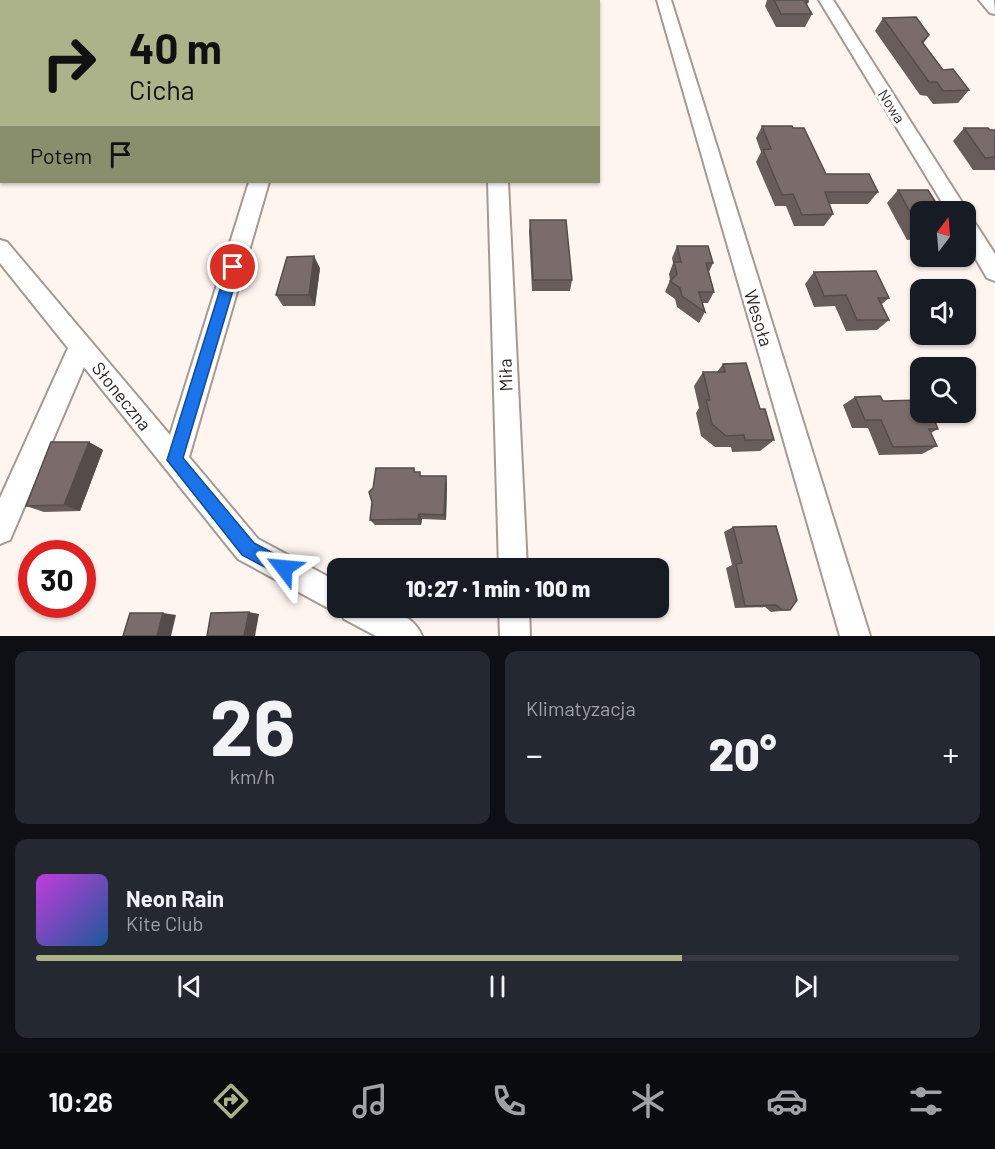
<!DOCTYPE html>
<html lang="pl">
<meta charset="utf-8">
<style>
:root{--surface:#171b24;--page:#242831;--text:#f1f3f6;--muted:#9ea1a6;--line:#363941;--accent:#acb289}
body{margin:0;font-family:Barlow,sans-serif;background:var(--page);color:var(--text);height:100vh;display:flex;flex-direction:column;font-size:22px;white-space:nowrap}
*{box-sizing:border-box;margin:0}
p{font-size:20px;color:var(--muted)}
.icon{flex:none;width:33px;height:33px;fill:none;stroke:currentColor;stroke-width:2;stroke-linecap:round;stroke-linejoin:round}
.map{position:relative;height:636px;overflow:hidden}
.side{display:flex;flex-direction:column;gap:15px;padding:15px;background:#0d0f14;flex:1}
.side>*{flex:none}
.hud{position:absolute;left:0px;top:0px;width:600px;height:183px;box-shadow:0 2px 4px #0004;background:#acb289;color:#111;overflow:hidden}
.needle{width:39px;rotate:16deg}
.controls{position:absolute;left:910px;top:201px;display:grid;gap:12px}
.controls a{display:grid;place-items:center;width:66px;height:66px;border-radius:12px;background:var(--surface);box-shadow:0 2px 4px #0004;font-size:30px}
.speed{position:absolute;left:18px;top:540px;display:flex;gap:12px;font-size:30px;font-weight:700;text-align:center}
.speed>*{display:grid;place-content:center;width:78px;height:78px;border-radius:50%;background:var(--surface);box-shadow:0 2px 4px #0004;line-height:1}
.speed .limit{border:9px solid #d22;background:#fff;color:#111}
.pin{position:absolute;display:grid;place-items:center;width:51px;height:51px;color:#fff;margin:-26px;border:3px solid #fff;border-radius:50%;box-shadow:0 2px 6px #0007}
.me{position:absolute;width:66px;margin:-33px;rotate:299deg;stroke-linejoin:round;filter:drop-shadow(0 0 4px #0008)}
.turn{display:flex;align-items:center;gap:21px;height:126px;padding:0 30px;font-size:27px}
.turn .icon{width:78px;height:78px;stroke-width:2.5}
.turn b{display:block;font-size:42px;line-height:51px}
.then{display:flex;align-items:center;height:57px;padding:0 30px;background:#0003;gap:12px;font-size:22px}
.big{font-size:45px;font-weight:800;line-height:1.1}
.side .widget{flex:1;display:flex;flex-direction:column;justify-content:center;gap:9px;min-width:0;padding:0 21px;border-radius:12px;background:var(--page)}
.side .dial{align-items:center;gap:0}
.dial b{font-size:78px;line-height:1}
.song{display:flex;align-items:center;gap:18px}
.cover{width:72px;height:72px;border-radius:9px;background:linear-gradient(135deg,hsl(290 70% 55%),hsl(210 70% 35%))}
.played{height:6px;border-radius:3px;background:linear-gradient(90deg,var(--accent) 70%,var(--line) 70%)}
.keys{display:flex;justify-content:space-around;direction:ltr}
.heat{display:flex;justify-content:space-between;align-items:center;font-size:33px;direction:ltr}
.side .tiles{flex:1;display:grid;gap:15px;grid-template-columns:1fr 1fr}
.widget:last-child{grid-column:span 2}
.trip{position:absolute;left:327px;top:558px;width:342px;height:60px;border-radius:12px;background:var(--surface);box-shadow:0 2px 4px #0004;font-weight:800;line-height:60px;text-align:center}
.tabs{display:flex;height:96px;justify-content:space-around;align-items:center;background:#090b0e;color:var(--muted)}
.tabs .icon{width:42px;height:42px}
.tabs .on{color:var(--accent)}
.tabs b{font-size:27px;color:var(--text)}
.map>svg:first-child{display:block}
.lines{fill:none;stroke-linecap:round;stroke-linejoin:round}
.street-casing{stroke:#a69992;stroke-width:4}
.street{fill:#fff;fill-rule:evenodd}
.wall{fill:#695d5b}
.shaded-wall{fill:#554c4a}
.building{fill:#7a6c6a;stroke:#554c4a;stroke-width:1.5}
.route{fill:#1a73e8;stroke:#114b97;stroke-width:1.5}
.labels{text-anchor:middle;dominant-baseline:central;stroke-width:6;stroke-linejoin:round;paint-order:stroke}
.far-street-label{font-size:15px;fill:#2b2623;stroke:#fff}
.street-label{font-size:18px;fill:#2b2623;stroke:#fff}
</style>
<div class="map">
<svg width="995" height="636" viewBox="0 0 995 636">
<rect width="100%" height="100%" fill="#fef5f1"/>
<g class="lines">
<g class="street-casing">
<g id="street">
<polygon points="102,0 116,0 101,2"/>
<rect x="307" y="0" width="14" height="2"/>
<polygon points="483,0 497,0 498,2 484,2"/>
<polygon points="657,0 671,0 870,636 840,636"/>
<polygon points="819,0 833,0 965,207 968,212 966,215 966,212 948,212"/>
<polygon points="979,0 994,0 995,14 990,13"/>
<polygon points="0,159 2,159 0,174"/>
<path d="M249,182h20l-80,275 69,82 80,43v26c28,0 71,-4 84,28h-46l-32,-17 -3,-8 -3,2 -10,-5 -90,-49 -154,-192 -74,173 -10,4v-46l68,-150 -68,-85v-23l7,2 163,193z"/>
<polygon points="488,182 508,182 527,568 499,568"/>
<polygon points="966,217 973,220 995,254 995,281 987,278 966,242"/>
<polygon points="499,608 529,608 530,636 500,636"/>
</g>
</g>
<use href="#street" class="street"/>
</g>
<g class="wall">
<polygon points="767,0 808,0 808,2 807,5 812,14 805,27 776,27 765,6"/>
<polygon points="883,18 929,35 923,44 943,70 969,90 958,103 933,104 927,96 920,95 875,31"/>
<polygon points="762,126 793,128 826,174 878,192 868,204 829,204 833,214 824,226 794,226 786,206 775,206 756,162 761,152 756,138"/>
<polygon points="964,128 995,130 995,170 973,170 953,141"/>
<polygon points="898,190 921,212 921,239 907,240 887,203"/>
<polygon points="530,220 572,280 570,291 532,291 529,232"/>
<polygon points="677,246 713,263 709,272 714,292 708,303 702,303 705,312 699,323 677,307 675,299 665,292 670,280 669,274 673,263 672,258"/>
<polygon points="320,268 315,306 283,306 276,295"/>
<polygon points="814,272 889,298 882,304 889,320 877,330 846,331 835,306 814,307 805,284"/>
<polygon points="723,364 760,409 774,440 760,451 732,452 731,447 715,447 701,436 696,413 699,408 694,386 703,372 717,372"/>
<polygon points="855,397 883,401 938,429 931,433 937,446 922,454 879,455 868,428 852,428 843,405"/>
<polygon points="89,442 103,450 80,511 44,512 26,506"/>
<polygon points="414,468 415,472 422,476 446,476 447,483 446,520 422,519 421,525 375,525 370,520"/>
<polygon points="733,527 790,610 771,612 765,607 735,608 726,568 732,565 724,532"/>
</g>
<g class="shaded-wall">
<rect x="273" y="0" width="9" height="2"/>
<polygon points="2,89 2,119 0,122 0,92"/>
<polygon points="314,256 320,268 315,306 309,295"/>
<polygon points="89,442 103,450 80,511 64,505"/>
<polygon points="446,476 447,483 446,520 444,515"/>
<polygon points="419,514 422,519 421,525 418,519"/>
<polygon points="249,612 259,614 255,636 244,636"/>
<polygon points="163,613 176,615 171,636 157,636"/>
</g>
<g class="building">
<rect x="254" y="0" width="19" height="2"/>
<polygon points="445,0 445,2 426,2 426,1"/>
<polygon points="774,0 808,0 808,2 805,2 812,14 781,14"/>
<polygon points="916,17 929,35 922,42 943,70 953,69 969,90 943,91 937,82 929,82 883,18"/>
<polygon points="2,53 2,89 0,92 0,60 1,58 0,58 0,55"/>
<polygon points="762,126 792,126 793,128 804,128 826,174 869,174 878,192 825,192 833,214 802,215 793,194 782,195 763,150 771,149"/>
<polygon points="964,128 988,128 990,130 995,130 995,157 985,158"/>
<polygon points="898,190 928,190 942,212 921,212 921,228 919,228"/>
<polygon points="530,220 566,220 572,280 533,280"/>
<polygon points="677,246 708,246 713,263 706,263 714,292 699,292 705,312 682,296 680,288 670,281 677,274 674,262 681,262"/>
<polygon points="314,256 309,295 276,295 287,257"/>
<polygon points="876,271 889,298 878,298 889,320 857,320 846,295 824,296 814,272"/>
<polygon points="746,363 760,409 765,409 774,440 745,440 744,435 726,436 712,424 706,400 710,400 703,372 725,372 723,364"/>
<polygon points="880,396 883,401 921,400 921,412 931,412 938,429 929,429 937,446 893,447 881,420 865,420 855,397"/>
<polygon points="51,442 89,442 64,505 26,506"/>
<polygon points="376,468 414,468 414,472 420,472 420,476 446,476 444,515 419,514 418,519 370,520 372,502 369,492 373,488"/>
<polygon points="776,526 797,600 790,610 782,610 776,605 745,606 736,564 742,563 733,527"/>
<polygon points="249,612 244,636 207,636 211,613"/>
<polygon points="130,613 163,613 157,636 123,636"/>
</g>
<polygon class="route" points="233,262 240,267 183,458 254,543 290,562 293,568 290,575 284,577 242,555 167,460 227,267"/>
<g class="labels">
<g class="far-street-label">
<text transform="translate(892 106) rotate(58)">Nowa</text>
</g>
<g class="street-label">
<text transform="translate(759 318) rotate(73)">Wesoła</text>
<text transform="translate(505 375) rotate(-92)">Miła</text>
<text transform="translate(122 396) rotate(51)">Słoneczna</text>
</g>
</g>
</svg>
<div class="controls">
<a><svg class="needle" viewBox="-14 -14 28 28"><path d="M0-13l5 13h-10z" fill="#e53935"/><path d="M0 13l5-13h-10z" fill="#9ea1a6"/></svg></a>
<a><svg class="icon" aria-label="sound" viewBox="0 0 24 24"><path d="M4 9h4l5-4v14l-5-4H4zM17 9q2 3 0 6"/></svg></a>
<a><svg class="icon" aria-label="search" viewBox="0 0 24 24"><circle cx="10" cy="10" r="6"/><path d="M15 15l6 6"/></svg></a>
</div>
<div class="speed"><div class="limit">30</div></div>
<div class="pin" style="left:233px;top:267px;background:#d93025"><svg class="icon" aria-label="arrive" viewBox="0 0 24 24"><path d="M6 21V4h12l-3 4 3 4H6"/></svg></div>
<svg class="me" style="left:284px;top:568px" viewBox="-20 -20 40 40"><path d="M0-17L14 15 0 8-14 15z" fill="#1a73e8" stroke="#fff" stroke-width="4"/></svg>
<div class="trip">10:27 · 1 min · 100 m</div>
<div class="hud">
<div class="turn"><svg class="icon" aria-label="right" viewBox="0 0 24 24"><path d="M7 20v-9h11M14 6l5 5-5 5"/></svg><div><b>40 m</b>Cicha</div></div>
<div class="then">Potem<svg class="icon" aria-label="arrive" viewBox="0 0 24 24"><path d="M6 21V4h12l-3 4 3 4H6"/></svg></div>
</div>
</div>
<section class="side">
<div class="tiles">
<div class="widget dial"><b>26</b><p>km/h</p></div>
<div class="widget"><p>Klimatyzacja</p>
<div class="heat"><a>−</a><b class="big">20°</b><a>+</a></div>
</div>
<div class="widget">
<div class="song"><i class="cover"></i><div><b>Neon Rain</b><p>Kite Club</p></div></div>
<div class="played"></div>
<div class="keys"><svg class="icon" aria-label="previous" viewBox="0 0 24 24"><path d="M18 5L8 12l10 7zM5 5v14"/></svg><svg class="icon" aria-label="pause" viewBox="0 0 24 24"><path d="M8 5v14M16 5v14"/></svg><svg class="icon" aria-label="next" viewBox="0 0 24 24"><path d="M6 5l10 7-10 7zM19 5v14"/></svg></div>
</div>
</div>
</section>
<nav class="tabs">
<b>10:26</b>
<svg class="icon on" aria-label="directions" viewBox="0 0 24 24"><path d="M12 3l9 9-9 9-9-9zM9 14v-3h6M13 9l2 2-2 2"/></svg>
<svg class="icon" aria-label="music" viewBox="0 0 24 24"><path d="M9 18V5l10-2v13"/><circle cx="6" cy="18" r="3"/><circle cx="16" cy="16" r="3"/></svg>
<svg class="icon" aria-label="phone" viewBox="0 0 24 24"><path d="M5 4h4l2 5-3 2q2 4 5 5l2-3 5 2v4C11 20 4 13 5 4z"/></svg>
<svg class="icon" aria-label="climate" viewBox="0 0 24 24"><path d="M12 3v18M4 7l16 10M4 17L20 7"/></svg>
<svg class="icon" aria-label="car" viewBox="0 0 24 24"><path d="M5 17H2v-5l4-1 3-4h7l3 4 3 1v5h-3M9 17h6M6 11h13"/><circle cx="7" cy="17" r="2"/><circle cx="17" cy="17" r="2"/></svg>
<svg class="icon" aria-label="filters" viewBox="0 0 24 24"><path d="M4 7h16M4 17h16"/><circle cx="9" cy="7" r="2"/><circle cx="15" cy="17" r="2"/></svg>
</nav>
